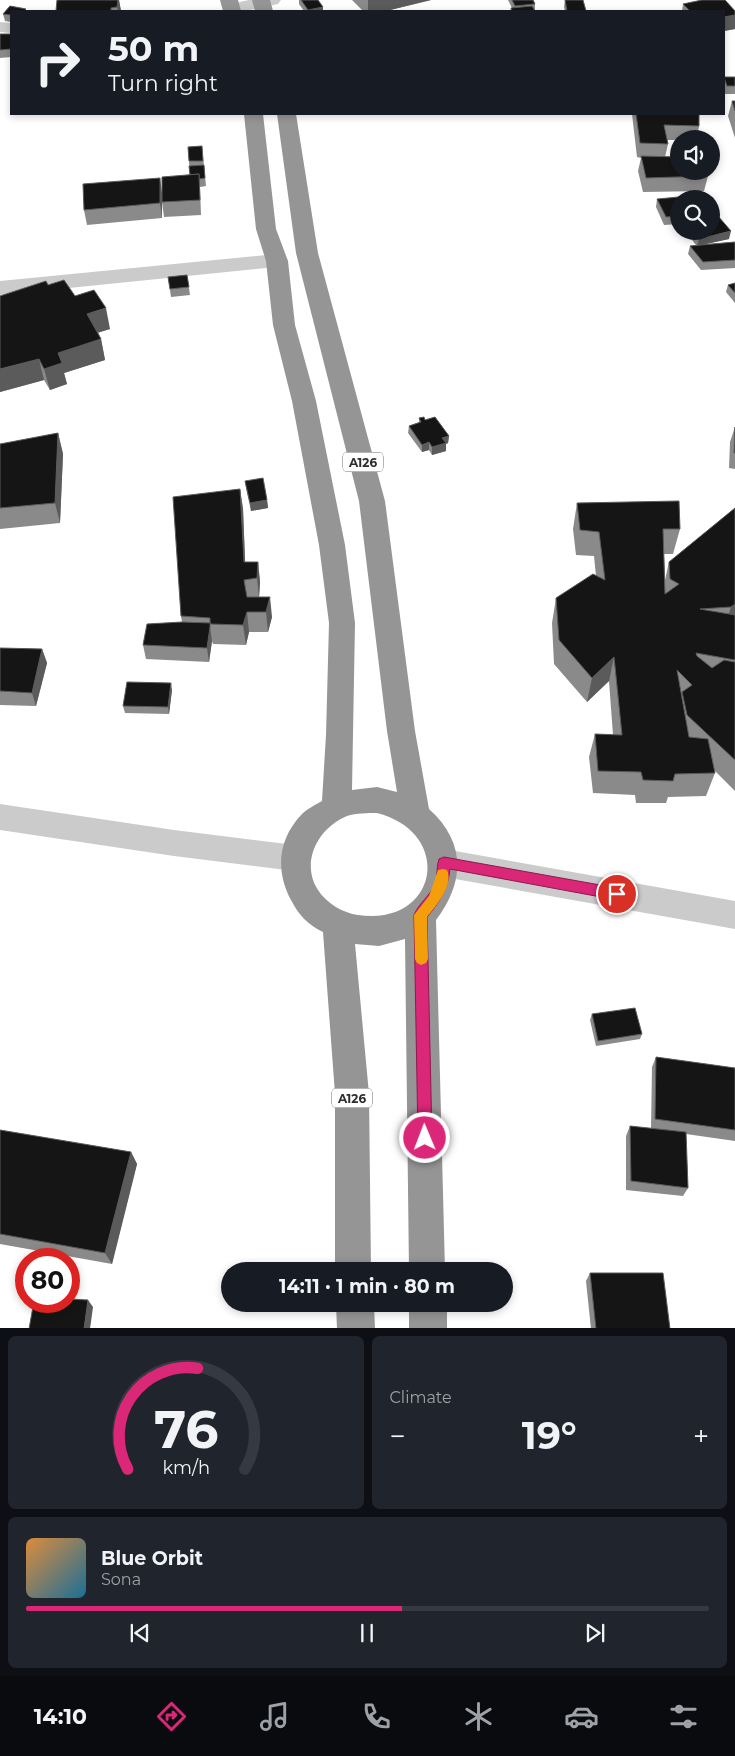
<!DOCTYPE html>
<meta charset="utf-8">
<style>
:root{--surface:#171b24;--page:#20242c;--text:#f1f3f6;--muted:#9ea1a6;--line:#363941;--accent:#db2777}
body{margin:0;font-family:Montserrat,sans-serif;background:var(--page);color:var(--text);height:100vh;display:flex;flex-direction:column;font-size:19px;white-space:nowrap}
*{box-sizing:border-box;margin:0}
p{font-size:16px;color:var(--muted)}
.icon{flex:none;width:28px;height:28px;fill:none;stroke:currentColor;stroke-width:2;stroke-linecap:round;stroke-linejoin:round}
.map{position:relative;height:1328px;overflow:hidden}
.side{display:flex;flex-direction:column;gap:8px;padding:8px;background:#0d0f14;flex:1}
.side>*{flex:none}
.hud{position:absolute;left:10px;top:10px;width:715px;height:105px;border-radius:0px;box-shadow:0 2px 8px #0003;background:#171b24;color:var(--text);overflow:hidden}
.fabs{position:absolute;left:670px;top:130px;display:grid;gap:10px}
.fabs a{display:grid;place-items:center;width:50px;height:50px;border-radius:50%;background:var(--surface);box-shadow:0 2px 8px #0003;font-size:25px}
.speed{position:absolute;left:15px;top:1248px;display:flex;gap:10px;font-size:25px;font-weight:700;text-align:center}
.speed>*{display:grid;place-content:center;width:65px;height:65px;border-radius:50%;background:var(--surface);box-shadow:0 2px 8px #0003;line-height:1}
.speed .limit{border:8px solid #d22;background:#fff;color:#111}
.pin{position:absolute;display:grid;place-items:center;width:42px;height:42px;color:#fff;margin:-21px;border:2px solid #fff;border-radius:50%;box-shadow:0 1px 5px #0007}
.me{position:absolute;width:55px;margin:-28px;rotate:359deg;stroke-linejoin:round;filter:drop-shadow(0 0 4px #0008)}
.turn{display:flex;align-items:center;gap:18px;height:105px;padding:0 15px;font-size:22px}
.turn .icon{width:65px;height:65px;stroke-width:2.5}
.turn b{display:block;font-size:35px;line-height:42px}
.big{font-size:38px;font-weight:700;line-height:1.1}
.side .card{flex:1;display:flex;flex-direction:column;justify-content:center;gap:8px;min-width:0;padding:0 18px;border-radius:8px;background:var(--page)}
.side .dial{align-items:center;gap:0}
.dial svg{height:130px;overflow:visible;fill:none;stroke:var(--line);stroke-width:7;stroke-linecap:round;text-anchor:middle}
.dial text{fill:var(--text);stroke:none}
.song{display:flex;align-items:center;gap:15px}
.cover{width:60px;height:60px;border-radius:8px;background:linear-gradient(135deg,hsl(30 70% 55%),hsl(200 70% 35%))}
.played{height:5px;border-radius:2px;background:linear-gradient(90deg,var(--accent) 55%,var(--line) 55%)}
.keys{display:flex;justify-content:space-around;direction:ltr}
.heat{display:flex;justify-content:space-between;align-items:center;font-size:28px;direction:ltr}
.side .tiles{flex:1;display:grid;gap:8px;grid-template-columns:1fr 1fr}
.card:last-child{grid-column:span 2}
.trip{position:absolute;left:221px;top:1262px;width:292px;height:50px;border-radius:25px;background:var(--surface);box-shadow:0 2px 8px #0003;font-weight:700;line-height:50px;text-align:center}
.tab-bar{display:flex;height:80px;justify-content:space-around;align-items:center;background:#090b0e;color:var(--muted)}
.tab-bar .icon{width:35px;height:35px}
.tab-bar .on{color:var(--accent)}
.tab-bar b{font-size:22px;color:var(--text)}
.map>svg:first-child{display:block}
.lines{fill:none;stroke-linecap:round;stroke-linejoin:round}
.minor{fill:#cbcbcb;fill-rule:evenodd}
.highway{fill:#959595;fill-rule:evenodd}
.wall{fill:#8a8a8a}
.shaded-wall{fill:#5b5b5b}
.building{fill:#151515;stroke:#5b5b5b}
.route{fill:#db2777;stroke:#8e194d}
.slow{fill:#f59e0b}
.labels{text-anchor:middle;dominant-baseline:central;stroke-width:5;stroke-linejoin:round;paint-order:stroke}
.shield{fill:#fff;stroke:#6d6d6d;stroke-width:1}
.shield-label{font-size:12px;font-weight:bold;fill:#2e2e2e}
</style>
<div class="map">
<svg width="735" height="1329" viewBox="0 0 735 1329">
<rect width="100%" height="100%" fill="#fff"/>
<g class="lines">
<g class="minor">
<polygon points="249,0 281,0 278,4 245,11 225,11 223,9 226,5"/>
<polygon points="0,22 11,23 11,33 0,32"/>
<polygon points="277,254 285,256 288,261 285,266 0,295 0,281"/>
<polygon points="0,804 174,830 295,845 306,848 310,858 306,868 295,871 174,856 0,830"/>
<polygon points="444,849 735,901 735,929 444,877 433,873 429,863 433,853"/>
</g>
<g class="highway">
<polygon points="220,0 238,0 241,11 223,11"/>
<polygon points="252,0 270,0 273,11 255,11"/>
<path d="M244,114h19l13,115 12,32 7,64 21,76 29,144 10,78 -3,167 25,-3 20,5 -10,-61 -28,-230 -63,-248 -19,-139h19l22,139 67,248 30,230 14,78c37,33 36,73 7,111l9,351h-36l-4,-332 -26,7 -24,-2 14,150 2,177h-36v-177l-12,-162c-15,-7 -25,-18 -32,-32 -16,-30 -13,-61 11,-86 5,-5 13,-9 20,-13l4,-66 3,-112 -10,-78 -27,-144 -19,-76 -7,-64 -10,-32zM377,813c78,20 61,114 -19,102 -15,-2 -32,-12 -40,-25 -18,-28 0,-62 29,-74 9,-3 21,-3 30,-3z"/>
<polygon points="336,1304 374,1304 375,1329 337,1329"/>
<rect x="409" y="1304" width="38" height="25"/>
</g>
</g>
<g class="wall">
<polygon points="64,0 119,0 121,11 56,11"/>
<polygon points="299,0 318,0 323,11 304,11 299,4"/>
<polygon points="352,0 431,0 386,11 363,11"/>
<polygon points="508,0 533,0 535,4 535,11 510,11 511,8 512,8"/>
<polygon points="565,0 586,11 565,11 564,7"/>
<polygon points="702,0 725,0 735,11 735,29 724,31 724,11 682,11 683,4"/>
<polygon points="10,6 26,9 26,11 11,11 11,22 5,21 3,14"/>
<polygon points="0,34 11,34 11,57 0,58"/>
<polygon points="724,77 735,77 735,94 725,94 724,90"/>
<polygon points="732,101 735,101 735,138 728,116"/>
<polygon points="632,114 684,114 699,126 697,139 679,139 679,140 667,140 668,144 665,157 708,176 704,191 643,192 638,171 641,158 637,157"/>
<polygon points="202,146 206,186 200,187 201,215 164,217 162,202 190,175 188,147"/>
<polygon points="162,193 162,218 87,225 84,210"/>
<polygon points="657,199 679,199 679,224 664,225 656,207"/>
<polygon points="685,231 711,231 729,239 706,244 735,242 735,268 701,270 688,254 690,246 696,245"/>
<polygon points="187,275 190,295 171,297 168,277"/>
<polygon points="735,283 735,303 726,292 728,285"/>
<polygon points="48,285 75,296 110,329 98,332 101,339 105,360 64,373 67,384 50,390 44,380 0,392"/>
<polygon points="419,418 425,420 449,436 448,443 446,444 446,451 432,455 429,450 422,452 408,433 409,426 419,422"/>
<polygon points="735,427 735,469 729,468 730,442"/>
<polygon points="58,433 63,454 60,523 0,529 0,444"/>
<polygon points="245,481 267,500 268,508 251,511 246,488"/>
<polygon points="240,489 243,509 245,562 258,562 260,582 259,597 272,617 268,632 249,632 246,645 213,644 212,641 209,662 146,659 143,645 182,622 181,616"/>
<polygon points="577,503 680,529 673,554 664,554 665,580 669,562 735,508 735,791 715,771 715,773 706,796 668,797 666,803 636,803 635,795 593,793 589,757 595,734 613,735 609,681 587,702 554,664 552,623 556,598 596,576 594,556 576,555 573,529"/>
<polygon points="0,648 42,649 47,663 36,706 0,705"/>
<polygon points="172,690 169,714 125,713 123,706"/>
<polygon points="592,1014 642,1034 640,1039 596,1046 590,1020"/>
<polygon points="656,1057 735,1068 735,1141 686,1134 688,1188 683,1196 626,1190 626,1136 630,1126 651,1129 652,1067"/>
<polygon points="0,1130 131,1152 137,1164 112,1264 0,1244"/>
<polygon points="590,1273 670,1329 591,1329 586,1281"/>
</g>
<g class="shaded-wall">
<polygon points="118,0 119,0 121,11 118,11 117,7"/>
<polygon points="368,0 431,0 386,11 368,11"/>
<polygon points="323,7 323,11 308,11 308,10"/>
<polygon points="735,15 735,29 724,31 724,17"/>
<polygon points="160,178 162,193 162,218 160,203"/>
<polygon points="731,231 729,239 697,246 699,239"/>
<polygon points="106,308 110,329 91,335 87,314"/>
<polygon points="101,339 105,360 64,373 67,384 50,390 44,369 58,353"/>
<polygon points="39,359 44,380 0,392 0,369"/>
<polygon points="58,433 63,454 60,523 55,503"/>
<polygon points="449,436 448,443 446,444 446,451 432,455 432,447 442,438"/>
<polygon points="429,442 429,450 422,452 422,445"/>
<polygon points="240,489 243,509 246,583 244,562"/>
<polygon points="267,500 268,508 251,511 250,503"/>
<polygon points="258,562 260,582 259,598 257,578"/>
<polygon points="270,597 272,617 268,632 266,612"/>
<polygon points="735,604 735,622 723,632 731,607"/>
<polygon points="247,612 249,632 246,645 243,625"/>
<polygon points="210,627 212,641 209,662 207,648"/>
<polygon points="42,649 47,663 36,706 32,693"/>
<polygon points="614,657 609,681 587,702 592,678"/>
<polygon points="171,683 172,690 169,714 168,707"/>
<polygon points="131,1152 137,1164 112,1264 105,1253"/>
<polygon points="88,1300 93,1307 90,1329 84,1329"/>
</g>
<g class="building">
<polygon points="57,0 118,0 117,7 111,8 111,11 56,11"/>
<polygon points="301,0 318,0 323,7 308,10"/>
<polygon points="512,0 533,0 535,4 515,6"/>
<polygon points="565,0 583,0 586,11 567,11"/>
<polygon points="702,0 725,0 735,11 735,15 724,17 724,11 690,11 683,4"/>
<polygon points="10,6 26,9 24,11 11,11 11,15 3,14"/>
<polygon points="532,6 535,11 512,11 511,8"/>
<polygon points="0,34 11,34 11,49 0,50"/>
<polygon points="724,77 735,77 735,86 727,86"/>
<polygon points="732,101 735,101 735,111"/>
<polygon points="636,114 699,114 699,126 664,125 668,144 640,143"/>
<polygon points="202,146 203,161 189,161 188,147"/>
<polygon points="641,156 679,157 679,171 707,171 708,176 646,178"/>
<polygon points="204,165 205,178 199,179 199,174 190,175 189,166"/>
<polygon points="199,174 200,200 162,202 162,177"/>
<polygon points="160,178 160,203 84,210 83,184"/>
<polygon points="679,197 680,199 679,199 679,216 666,217 657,199"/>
<polygon points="718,216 731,231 699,239 693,231 711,231 711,217"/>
<polygon points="735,242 735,260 703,262 690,246"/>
<polygon points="187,275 189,287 170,289 168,277"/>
<polygon points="64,280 75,296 94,290 106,308 87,314 101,339 58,353 62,363 44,369 39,359 0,369 0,296 46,281 48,285"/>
<polygon points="735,283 735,293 728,285"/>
<polygon points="424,417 425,420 435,417 449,436 442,438 446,443 432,447 429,442 422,445 409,426 421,422 419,418"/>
<polygon points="735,427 735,453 734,453"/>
<polygon points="58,433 55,503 0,508 0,444"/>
<polygon points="263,478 267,500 250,503 245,481"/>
<polygon points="240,489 244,562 258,562 257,578 244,580 247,597 270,597 266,612 247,612 243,625 210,624 210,618 181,616 173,497"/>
<polygon points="679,501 680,529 663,529 665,594 679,584 670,579 669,562 735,508 735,604 731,607 700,609 735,615 735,660 696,653 697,656 712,668 724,660 735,662 735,760 687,715 682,692 692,685 677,670 689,737 708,739 715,773 675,774 673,781 643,780 641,772 598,771 595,734 622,735 614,657 592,678 559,640 556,598 593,574 605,580 599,532 580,530 577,503"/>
<polygon points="182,622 211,623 210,624 210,627 207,648 143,645 147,624"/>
<polygon points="0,648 42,649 32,693 0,691"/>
<polygon points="127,682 171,683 168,707 123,706"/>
<polygon points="635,1008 642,1034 598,1041 592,1014"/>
<polygon points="656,1057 735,1068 735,1130 655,1119"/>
<polygon points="630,1126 686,1132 688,1188 631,1181"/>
<polygon points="0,1130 131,1152 105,1253 0,1234"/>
<polygon points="590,1273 663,1273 670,1329 596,1329"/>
<polygon points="69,1299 88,1300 84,1329 29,1329 34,1301 69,1301"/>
</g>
<path class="route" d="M444,857l173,31 5,2 2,4 -2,4 -5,2 -167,-31c-2,20 -11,34 -23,48l5,221 -2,5 -5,3 -5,-3 -2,-5 -4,-223c5,-12 16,-19 21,-31 3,-8 1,-17 4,-25z"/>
<path class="slow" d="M443,869l4,1c7,15 -11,36 -20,47l1,42 -2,4 -5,2 -4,-2 -2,-4 -1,-44 15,-19 9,-26z"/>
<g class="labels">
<g class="shield">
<rect x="343" y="452.5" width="40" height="19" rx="4"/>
<rect x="332" y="1088.5" width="40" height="19" rx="4"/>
</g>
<g class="shield-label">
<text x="363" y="462">A126</text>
<text x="352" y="1098">A126</text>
</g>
</g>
</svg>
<div class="fabs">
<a><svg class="icon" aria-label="sound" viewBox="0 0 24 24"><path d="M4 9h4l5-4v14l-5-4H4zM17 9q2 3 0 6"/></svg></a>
<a><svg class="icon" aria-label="search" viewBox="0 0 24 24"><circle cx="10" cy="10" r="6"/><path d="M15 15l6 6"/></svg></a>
</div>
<div class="speed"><div class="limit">80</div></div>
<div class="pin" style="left:617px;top:894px;background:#d93025"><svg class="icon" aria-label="arrive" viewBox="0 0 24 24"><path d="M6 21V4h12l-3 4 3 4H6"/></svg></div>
<svg class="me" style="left:425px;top:1138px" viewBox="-20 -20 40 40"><circle r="17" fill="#db2777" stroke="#fff" stroke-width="3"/><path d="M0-11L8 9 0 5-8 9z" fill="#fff"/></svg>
<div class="trip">14:11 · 1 min · 80 m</div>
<div class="hud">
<div class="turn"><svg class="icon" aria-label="right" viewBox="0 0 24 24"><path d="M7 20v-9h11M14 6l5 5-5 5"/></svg><div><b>50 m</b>Turn right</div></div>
</div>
</div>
<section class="side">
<div class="tiles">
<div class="card dial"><svg viewBox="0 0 100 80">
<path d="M14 69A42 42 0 1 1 86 69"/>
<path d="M14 69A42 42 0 0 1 57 7" stroke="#db2777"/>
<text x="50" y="56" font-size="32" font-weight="700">76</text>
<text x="50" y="72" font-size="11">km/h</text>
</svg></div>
<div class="card"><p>Climate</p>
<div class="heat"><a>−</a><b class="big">19°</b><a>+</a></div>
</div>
<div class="card">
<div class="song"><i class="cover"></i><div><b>Blue Orbit</b><p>Sona</p></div></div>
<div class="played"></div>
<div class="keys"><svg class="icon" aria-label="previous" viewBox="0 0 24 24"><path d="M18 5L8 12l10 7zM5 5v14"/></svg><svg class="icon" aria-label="pause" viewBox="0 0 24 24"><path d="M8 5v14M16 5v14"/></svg><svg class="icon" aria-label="next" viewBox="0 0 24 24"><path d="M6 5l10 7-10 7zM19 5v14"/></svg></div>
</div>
</div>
</section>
<nav class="tab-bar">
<b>14:10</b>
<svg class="icon on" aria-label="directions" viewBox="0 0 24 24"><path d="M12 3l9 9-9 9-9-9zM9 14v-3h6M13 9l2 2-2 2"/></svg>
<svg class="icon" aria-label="music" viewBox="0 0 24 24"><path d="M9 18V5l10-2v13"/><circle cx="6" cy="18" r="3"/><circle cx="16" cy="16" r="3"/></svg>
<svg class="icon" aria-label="phone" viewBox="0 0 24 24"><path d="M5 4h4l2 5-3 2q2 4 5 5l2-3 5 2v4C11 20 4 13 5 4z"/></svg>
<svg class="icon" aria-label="climate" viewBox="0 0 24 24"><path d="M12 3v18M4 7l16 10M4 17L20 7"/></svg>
<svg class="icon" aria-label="car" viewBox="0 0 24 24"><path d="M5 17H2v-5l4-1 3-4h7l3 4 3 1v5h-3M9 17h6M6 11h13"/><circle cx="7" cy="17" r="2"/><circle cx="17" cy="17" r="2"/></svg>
<svg class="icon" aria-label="filters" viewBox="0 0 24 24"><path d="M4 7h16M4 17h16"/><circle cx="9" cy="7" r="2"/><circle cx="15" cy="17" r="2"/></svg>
</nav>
